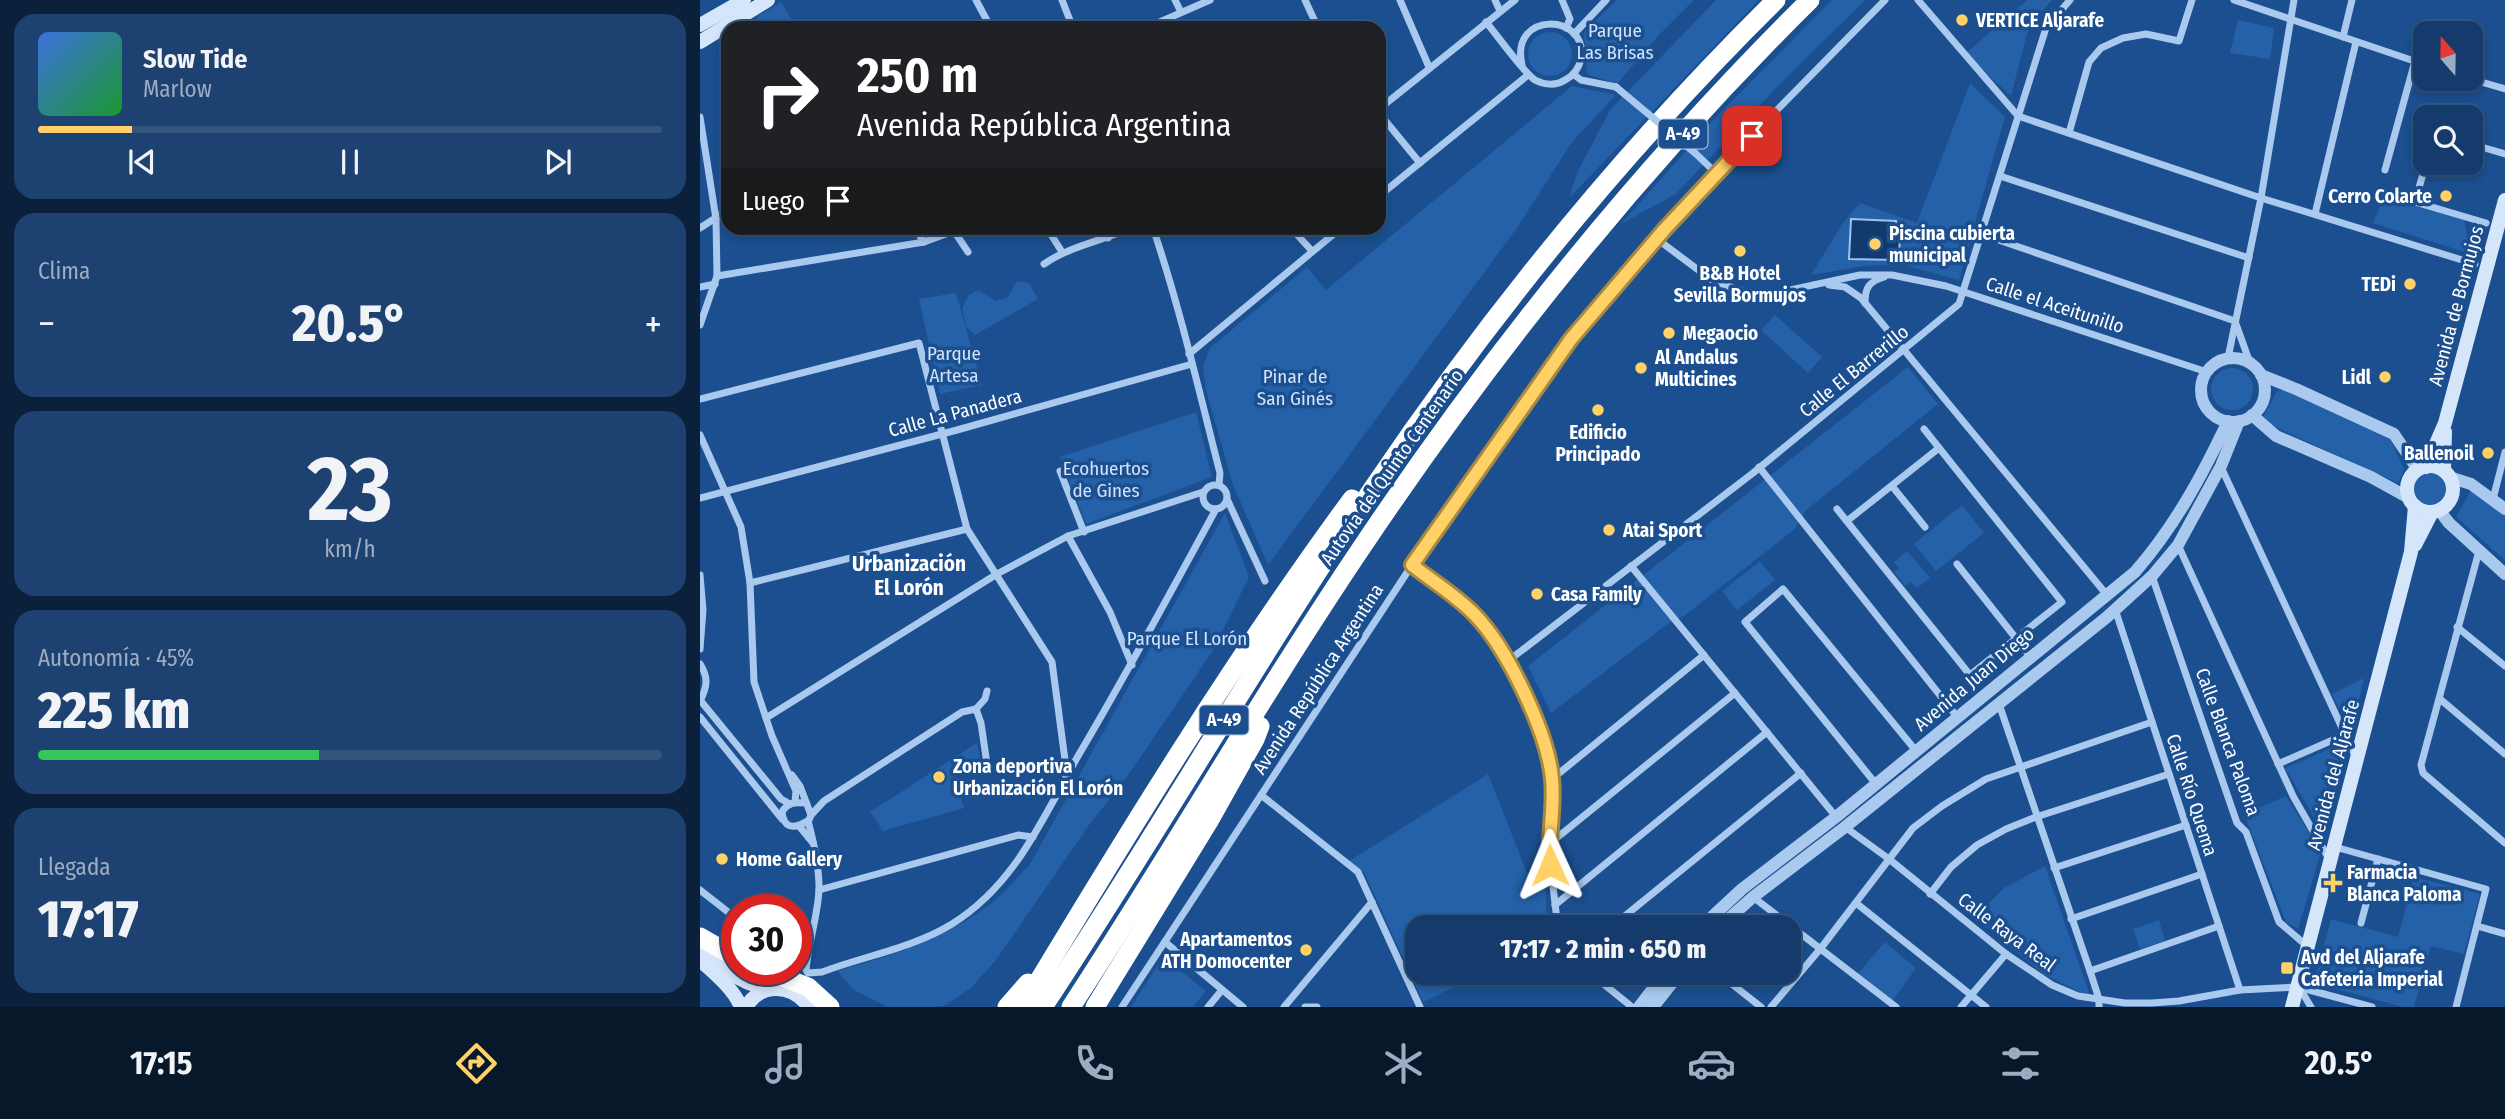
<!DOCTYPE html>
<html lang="es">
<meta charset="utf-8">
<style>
:root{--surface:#143b6b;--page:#1d4271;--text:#f1f3f6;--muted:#9dadc1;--line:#33557e;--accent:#ffd166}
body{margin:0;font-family:"Fira Sans Condensed",sans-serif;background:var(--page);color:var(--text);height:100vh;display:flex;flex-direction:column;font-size:26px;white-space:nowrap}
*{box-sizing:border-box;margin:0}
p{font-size:23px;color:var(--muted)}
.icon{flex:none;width:38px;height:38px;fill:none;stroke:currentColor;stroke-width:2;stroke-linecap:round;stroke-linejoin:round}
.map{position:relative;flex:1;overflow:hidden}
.side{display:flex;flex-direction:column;gap:14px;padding:14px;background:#0b203b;width:700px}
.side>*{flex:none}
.banner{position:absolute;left:21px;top:21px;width:665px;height:214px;border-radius:21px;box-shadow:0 4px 10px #0003,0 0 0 2px var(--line);background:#202124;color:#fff;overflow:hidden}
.needle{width:46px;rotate:340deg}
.controls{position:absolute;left:1713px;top:21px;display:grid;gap:14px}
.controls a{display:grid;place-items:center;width:70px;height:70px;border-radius:14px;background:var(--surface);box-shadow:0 4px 10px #0003,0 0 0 2px var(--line);font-size:35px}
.speed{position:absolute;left:21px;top:894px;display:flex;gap:14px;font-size:35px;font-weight:700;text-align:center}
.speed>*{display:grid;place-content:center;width:91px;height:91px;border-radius:50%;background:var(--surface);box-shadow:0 4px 10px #0003,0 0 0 2px var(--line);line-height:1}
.speed .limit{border:10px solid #d22;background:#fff;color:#111}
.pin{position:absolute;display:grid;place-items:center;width:60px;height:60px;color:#fff;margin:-30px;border-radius:14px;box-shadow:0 4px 10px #0006}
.me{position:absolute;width:77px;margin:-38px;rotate:359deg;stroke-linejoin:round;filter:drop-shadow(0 0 5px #0008)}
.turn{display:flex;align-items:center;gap:24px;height:147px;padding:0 21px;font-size:32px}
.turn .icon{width:91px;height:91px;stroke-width:2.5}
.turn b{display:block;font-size:49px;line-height:60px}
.then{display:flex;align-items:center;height:66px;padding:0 21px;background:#0003;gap:14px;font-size:26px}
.big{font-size:52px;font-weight:800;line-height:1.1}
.side .widget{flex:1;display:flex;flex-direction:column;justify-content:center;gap:10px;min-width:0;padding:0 24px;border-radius:21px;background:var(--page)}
.side .dial{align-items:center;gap:0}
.dial b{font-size:91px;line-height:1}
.song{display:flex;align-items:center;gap:21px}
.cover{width:84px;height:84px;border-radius:10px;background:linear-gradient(135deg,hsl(220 70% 55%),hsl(130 70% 35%))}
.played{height:7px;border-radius:4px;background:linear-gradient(90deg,var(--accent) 15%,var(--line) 15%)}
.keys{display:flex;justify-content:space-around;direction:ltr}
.heat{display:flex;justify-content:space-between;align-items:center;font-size:38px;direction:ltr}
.charge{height:10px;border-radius:5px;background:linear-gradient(90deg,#34c759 45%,var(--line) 0)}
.trip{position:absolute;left:705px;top:915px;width:396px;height:70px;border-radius:21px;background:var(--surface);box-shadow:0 4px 10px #0003,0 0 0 2px var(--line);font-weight:800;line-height:70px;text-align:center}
.menu{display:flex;height:112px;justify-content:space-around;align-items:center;background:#08182b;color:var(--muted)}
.menu .icon{width:49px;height:49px}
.menu .active{color:var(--accent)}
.menu b{font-size:32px;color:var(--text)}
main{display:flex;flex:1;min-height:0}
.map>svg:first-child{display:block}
.green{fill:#2461a8}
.water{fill:#123a6d;stroke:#9cc4f0;stroke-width:2}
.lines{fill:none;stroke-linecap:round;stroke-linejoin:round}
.minor{stroke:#a9c9ee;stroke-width:7}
.tertiary{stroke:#a9c9ee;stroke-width:12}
.secondary{stroke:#d6e6fa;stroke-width:14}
.motorway{stroke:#fff;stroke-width:19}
.minor-bridge{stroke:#a9c9ee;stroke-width:7}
.route-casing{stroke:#a68842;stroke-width:18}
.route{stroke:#ffd166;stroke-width:12}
.poi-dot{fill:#ffd166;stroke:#1b4f8f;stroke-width:2.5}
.labels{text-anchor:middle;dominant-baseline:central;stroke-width:7;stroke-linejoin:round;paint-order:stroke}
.shield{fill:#1b4f8f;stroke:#bbcadd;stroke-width:2}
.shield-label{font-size:18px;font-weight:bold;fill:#fff}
.poi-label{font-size:19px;font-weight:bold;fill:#fff;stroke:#1b4f8f;text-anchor:start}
.park-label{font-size:19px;fill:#cfe3fa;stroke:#1b4f8f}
.street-label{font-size:19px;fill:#fff;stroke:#1b4f8f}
.neighbourhood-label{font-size:21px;font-weight:bold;fill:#fff;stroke:#1b4f8f}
</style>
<main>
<section class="side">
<div class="widget">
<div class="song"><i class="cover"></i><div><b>Slow Tide</b><p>Marlow</p></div></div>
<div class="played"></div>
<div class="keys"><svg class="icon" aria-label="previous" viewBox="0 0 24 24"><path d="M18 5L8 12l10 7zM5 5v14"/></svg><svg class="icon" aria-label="pause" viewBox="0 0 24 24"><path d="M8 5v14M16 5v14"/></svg><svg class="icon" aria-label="next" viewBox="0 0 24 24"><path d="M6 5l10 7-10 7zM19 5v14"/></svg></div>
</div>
<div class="widget"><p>Clima</p>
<div class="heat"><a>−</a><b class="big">20.5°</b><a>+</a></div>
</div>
<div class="widget dial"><b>23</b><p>km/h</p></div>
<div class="widget"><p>Autonomía · 45%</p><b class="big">225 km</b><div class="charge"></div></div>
<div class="widget"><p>Llegada</p><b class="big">17:17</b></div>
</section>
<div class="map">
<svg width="1805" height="1007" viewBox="0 0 1805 1007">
<rect width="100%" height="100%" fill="#1b4f8f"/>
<g class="green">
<polygon points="917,0 994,0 958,36 917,84 887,74 884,32"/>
<polygon points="1016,0 1059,0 869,198 877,173 910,110"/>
<polygon points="1132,0 1165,0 1077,87 976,194 921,224 1017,116"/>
<polygon points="1327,0 1352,0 1329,26 1311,96 1265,54"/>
<polygon points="81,2 97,28 63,28 56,17"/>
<polygon points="1538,20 1574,28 1570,59 1530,53"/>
<circle cx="850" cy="54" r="22"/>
<polygon points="1270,83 1305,117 1259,280 1201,264 1164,266 1111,275 1143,223 1160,203 1217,223"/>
<polygon points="872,86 916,95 872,142 817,228 568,565 533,485 506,390 503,367 510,348 607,267 626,290"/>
<polygon points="1684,197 1764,219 1771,254 1673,223"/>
<polygon points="317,281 329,283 338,299 275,335 266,327 262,308 269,295 278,290 296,301 308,297"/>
<polygon points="256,293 282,385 240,394 219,299"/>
<polygon points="1075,315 1122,357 1108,373 1061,330"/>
<polygon points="1208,367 1238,404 1105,511 1095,529 984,616 966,625 851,713 828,666"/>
<circle cx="1532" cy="389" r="21"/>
<polygon points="1584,390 1690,438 1704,469 1698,483 1575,427 1563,417 1577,391"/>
<polygon points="496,412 512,477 386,524 360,457"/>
<circle cx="1730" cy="489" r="18"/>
<polygon points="1771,490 1805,515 1805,560 1756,517"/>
<polygon points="1262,505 1284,533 1236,571 1214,544"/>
<path d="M525,513l24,64 -37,75 -85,125 -38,48 -93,135 -24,27 -26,18 -13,2h-45l-34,-17 -17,-19c57,-16 117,-35 163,-75 10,-10 20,-22 30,-32z"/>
<polygon points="1207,551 1230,578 1217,588 1211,582 1205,586 1194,572 1199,568 1194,562"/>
<polygon points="1060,561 1075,580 1037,610 1022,591"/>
<polygon points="1664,678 1651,734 1632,694"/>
<polygon points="277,743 281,761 251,766 264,808 183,831 170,812"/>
<polygon points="1641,744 1645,753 1624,834 1585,768"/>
<polygon points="788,774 827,873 845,873 847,927 718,928 718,973 784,973 723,1002 664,872 649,861"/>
<polygon points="1586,796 1621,852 1598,929 1586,922 1544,814"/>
<polygon points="1345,866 1391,998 1344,974 1274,918 1304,888"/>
<polygon points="1714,877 1780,894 1764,954 1731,946 1714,1007 1703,1007 1614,983 1631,919 1698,937"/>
<polygon points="1459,920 1465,941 1440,949 1433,929"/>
<polygon points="1185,942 1216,968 1191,1003 1156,976"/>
<polygon points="463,957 506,991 493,1007 431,1007"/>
</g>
<polygon class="water" points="1151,219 1196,221 1196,232 1200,233 1199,260 1149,259"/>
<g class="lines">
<g class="minor">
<polyline points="276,0 291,28"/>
<polyline points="362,0 373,28"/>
<polyline points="475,0 481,12"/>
<polyline points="605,0 618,28"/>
<polyline points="700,0 729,67"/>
<polyline points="795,0 800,11"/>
<polyline points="862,0 870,19 866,28"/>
<polyline points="1218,0 1318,116"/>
<polyline points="1534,0 1726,65"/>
<path d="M786,22c11,13 38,51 49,58 9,5 21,6 30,0 8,-4 14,-12 16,-21 8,-46 -72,-49 -59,6"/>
<polyline points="446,28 510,0"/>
<polyline points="874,34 906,0"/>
<polyline points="1643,37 1652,0"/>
<polyline points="873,74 881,80 916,87"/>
<polyline points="1771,79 1805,89"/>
<polyline points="679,109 815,0"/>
<polyline points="679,113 720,163"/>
<polyline points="1318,116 1561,198 1775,264"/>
<polyline points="0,117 16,219 17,276 0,325"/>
<polyline points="1369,133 1389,62 1401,48 1423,38 1446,34 1479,41 1492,0"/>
<polyline points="1771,144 1805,154"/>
<polyline points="995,153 1016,173"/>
<polyline points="1726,163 1715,202 1786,223"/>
<polyline points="1685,170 1715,61"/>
<polyline points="1300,176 1549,258"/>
<polyline points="679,196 828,75"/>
<polyline points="1615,214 1656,42"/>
<polyline points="0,228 28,210"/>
<polyline points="215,228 224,242"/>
<polyline points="347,228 362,252"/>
<polyline points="405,228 408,238"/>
<path d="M453,228c27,80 46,163 67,245l-1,12"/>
<polyline points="591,228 612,251"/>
<polyline points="1281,234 1535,321"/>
<polyline points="957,239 1013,281 1045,292 1071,294 1160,275 1192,275 1246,286 1507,372"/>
<path d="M344,264c26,-18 58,-23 86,-36"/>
<polyline points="17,276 224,242 254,231 268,252"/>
<polyline points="1129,285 1145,287 1161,298 1407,595"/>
<polyline points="0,287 15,284"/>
<path d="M1165,303c0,-16 4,-21 19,-26"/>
<polyline points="1536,324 1550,363"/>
<polyline points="489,354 641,228"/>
<polyline points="1528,358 1561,198 1594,0"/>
<polyline points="0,399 219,343 267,529 352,662 367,775"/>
<polyline points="0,435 41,527 50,583 54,682 72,736 96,791 95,802"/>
<polyline points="1059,467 1258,718"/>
<polyline points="1521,467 1656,758"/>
<polyline points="360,471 384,532"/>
<circle cx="515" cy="497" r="12"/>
<polyline points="1192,486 1225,527"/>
<polyline points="0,498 257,430 492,364"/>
<polyline points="527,499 565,581"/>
<polyline points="1793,499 1805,452"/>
<polyline points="1137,509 1270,675 1362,602 1224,429"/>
<polyline points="1147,521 1239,448"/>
<polyline points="368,536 410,612 432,665"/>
<polyline points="1478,545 1593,796 1629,859"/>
<polyline points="1779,551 1721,765 1723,773 1805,843"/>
<polyline points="1257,564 1330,656"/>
<polyline points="712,565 774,613 784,626 808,661 841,732 852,779 848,845 858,928"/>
<polyline points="931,566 1137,818"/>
<polyline points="0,575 3,610 0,649"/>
<polyline points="1452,576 1537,823 1546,832 1579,922 1607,946"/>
<polyline points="50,583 267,529"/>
<polyline points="1415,609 1540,990"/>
<polyline points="1757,627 1805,666"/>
<polyline points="808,661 1053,473 1259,304 1346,28 1370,0"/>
<path d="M0,664c9,14 7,23 0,37"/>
<polyline points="1740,699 1805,754"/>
<polyline points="0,700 81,799 90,804"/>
<polyline points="1299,704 1390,971 1399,999 1399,1007"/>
<polyline points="276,709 285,699 287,691"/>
<polyline points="0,717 82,819"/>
<polyline points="66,718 297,574 368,536 503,492"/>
<polyline points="1578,764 1644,735"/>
<path d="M92,775l8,11 11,29 -2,5c-12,8 -25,11 -27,-8 6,-10 13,-10 24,-9"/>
<polyline points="852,779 1004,655"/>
<polyline points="1176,784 1045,622 1083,589 1217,752"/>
<polyline points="561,795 658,872 720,1007"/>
<polyline points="111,815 124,801 262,712 276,709 281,723 288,771"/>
<path d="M108,821c6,22 11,43 11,66 0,25 -11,57 -13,83l2,3 14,-1c42,-16 91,-24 130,-48 64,-40 90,-105 126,-168 48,-81 93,-164 138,-247"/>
<polyline points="99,826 113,843"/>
<polyline points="1145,827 1189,859 1306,954 1352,985 1378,996 1425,1003 1452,1003 1479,1001 1540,990 1598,987 1672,1007"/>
<polyline points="848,845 1035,693"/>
<polyline points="1635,847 1786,889 1756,1007"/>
<polyline points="1354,868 1486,825"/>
<polyline points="0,890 37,919"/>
<polyline points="119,890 318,835 333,837"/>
<polyline points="1230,894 1251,867 1277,845 1306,829 1336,817 1469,774"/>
<polyline points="1053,897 1196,1007"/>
<polyline points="1156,903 1286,1007"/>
<polyline points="855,905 1067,732"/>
<polyline points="1371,919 1502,874"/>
<polyline points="1661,923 1678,859"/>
<polyline points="1777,926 1805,934"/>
<polyline points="910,928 1101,773"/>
<polyline points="465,942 543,1007"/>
<polyline points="96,947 108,948"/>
<polyline points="1390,971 1519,926"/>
<polyline points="890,973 932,1007"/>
<polyline points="1018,973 1061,1007"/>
<polyline points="1599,987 1611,1007"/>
<polyline points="422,1007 712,565 871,339 1023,165 1185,0"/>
<polyline points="508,1007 522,990"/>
<polyline points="584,1007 672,902"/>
<polyline points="605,1007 617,1007"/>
<polyline points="1071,1007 1121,948 1213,828 1242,806 1286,779 1452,722"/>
<polyline points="1261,1007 1306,954"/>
</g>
<g class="tertiary">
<circle cx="1533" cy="390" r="32"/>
<polyline points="1561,375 1596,389 1694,434 1718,470"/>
<polyline points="1552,415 1576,436 1671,477 1709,498"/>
<polyline points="1749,477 1771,484 1805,509"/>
<polyline points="1739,510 1749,523 1805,574"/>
<path d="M1000,928l42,-39 94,-72 299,-245c40,-46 67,-96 93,-151"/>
<polyline points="1018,928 1053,897 1145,827 1407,617 1452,576 1478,545 1521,466 1539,421"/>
<polyline points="939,1007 965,973"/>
<polyline points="953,1007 980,973"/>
</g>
<g class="secondary">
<polyline points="0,25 44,0"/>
<polyline points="0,42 68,0"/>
<circle cx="1730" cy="489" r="23"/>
<polyline points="1726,467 1745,423 1805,200"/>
<polyline points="1744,471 1745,432"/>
<polyline points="1715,545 1732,512"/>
<path d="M0,944c22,24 37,39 70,45"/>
<path d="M0,960c15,14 33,28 41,47"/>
<path d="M46,1007c15,-25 46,-23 63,0"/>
<polyline points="1592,1007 1711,552 1715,506"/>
</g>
<g class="motorway">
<polyline points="0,937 37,958"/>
<polyline points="65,970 108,987 130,1007"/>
<polyline points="307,1007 328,983"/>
<path d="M323,1007c104,-173 210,-346 329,-508"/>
<path d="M343,1007c113,-171 215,-349 330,-519 118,-174 253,-340 403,-488"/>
<path d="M371,1007c100,-153 191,-312 293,-463 131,-195 279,-379 446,-544"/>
<polyline points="395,1007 509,821 555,739 560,726"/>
</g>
<polyline class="minor-bridge" points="916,87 995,153"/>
</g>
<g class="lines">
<g class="route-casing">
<path id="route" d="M850,865c-2,-29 5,-58 2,-86 -4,-46 -45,-131 -77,-164 -18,-19 -43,-34 -63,-50l159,-226 93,-109 88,-94"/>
</g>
<use href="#route" class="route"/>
</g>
<g class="poi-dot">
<circle cx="1262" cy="20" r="7"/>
<circle cx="1746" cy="196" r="7"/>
<circle cx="1175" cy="244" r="7"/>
<circle cx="1040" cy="251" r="7"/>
<circle cx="1710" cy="284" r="7"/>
<circle cx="969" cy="333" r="7"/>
<circle cx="941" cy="368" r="7"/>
<circle cx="1685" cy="377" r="7"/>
<circle cx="898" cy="410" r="7"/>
<circle cx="1788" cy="453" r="7"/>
<circle cx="909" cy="530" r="7"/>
<circle cx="837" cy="594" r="7"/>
<circle cx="239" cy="777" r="7"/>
<circle cx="22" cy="859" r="7"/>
<path d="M1629.5 872.5h7v7h7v7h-7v7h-7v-7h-7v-7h7z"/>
<circle cx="606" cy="950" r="7"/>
<rect x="1580" y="961" width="14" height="14" rx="3.5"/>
</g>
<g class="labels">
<g class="shield">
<rect x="958.5" y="119.5" width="49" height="29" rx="5"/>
<rect x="499.5" y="705.5" width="49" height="29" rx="5"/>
</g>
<g class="shield-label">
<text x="983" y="134">A-49</text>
<text x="524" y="720">A-49</text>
</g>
<g class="poi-label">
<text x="1276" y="20">VERTICE Aljarafe</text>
<text x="1732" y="196" text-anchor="end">Cerro Colarte</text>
<text x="1189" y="233">Piscina cubierta<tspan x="1189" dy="22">municipal</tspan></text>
<text x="1040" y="273" text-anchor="middle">B&amp;B Hotel<tspan x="1040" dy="22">Sevilla Bormujos</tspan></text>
<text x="1696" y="284" text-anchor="end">TEDi</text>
<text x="983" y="333">Megaocio</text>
<text x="955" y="357">Al Andalus<tspan x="955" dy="22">Multicines</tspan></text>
<text x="1671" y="377" text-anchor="end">Lidl</text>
<text x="898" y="432" text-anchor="middle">Edificio<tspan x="898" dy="22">Principado</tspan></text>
<text x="1774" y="453" text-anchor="end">Ballenoil</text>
<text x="923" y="530">Atai Sport</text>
<text x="851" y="594">Casa Family</text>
<text x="253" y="766">Zona deportiva<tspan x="253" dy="22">Urbanización El Lorón</tspan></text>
<text x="36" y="859">Home Gallery</text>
<text x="1647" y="872">Farmacia<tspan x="1647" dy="22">Blanca Paloma</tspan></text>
<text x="592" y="939" text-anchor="end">Apartamentos<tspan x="592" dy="22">ATH Domocenter</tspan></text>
<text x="1601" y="957">Avd del Aljarafe<tspan x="1601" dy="22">Cafeteria Imperial</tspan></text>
</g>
<g class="park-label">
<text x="915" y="30">Parque<tspan x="915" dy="22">Las Brisas</tspan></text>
<text x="254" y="353">Parque<tspan x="254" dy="22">Artesa</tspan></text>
<text x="595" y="376">Pinar de<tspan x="595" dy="22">San Ginés</tspan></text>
<text x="406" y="468">Ecohuertos<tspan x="406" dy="22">de Gines</tspan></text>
<text x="487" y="638">Parque El Lorón</text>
</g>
<g class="street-label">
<text transform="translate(1355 305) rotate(18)">Calle el Aceitunillo</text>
<text transform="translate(1756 306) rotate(-75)">Avenida de Bormujos</text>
<text transform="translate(1154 371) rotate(-39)">Calle El Barrerillo</text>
<text transform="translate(255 413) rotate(-15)">Calle La Panadera</text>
<text transform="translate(692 467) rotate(-55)">Autovía del Quinto Centenario</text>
<text transform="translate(618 679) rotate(-57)">Avenida República Argentina</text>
<text transform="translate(1274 679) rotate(-40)">Avenida Juan Diego</text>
<text transform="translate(1528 742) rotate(70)">Calle Blanca Paloma</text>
<text transform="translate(1633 775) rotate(-75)">Avenida del Aljarafe</text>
<text transform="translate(1492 795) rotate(72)">Calle Río Quema</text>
<text transform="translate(1307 932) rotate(37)">Calle Raya Real</text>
</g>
<g class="neighbourhood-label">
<text x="209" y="564">Urbanización<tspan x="209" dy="24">El Lorón</tspan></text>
</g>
</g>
</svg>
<div class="controls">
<a><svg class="needle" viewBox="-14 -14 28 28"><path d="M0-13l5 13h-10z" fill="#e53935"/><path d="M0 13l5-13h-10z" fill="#9dadc1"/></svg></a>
<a><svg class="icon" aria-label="search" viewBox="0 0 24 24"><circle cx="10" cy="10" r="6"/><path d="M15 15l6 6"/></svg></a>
</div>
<div class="speed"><div class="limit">30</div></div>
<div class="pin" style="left:1052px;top:136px;background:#d93025"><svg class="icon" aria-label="arrive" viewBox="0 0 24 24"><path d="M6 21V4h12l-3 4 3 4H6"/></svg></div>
<svg class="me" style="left:850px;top:865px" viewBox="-20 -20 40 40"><path d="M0-17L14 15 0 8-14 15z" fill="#ffd166" stroke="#fff" stroke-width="4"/></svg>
<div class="trip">17:17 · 2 min · 650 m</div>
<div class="banner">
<div class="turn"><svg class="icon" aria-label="right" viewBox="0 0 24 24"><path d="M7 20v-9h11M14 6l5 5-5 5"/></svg><div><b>250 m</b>Avenida República Argentina</div></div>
<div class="then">Luego<svg class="icon" aria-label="arrive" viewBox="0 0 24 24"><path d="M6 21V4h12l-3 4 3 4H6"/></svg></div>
</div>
</div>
</main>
<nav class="menu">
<b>17:15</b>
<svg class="icon active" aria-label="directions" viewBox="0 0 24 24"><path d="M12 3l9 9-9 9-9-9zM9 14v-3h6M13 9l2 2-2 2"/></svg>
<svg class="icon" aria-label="music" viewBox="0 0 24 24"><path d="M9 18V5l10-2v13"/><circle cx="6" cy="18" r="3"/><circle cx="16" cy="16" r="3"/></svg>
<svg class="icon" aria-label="phone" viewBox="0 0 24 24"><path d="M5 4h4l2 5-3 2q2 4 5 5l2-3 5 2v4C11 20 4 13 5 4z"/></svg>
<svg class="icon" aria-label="climate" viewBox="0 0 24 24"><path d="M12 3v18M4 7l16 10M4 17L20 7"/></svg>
<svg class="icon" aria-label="car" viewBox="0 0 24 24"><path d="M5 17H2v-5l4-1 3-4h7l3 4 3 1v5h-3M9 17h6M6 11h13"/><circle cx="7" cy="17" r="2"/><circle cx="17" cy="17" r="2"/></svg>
<svg class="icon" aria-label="filters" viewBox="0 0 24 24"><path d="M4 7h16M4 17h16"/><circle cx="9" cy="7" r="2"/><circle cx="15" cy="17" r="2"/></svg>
<b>20.5°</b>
</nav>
